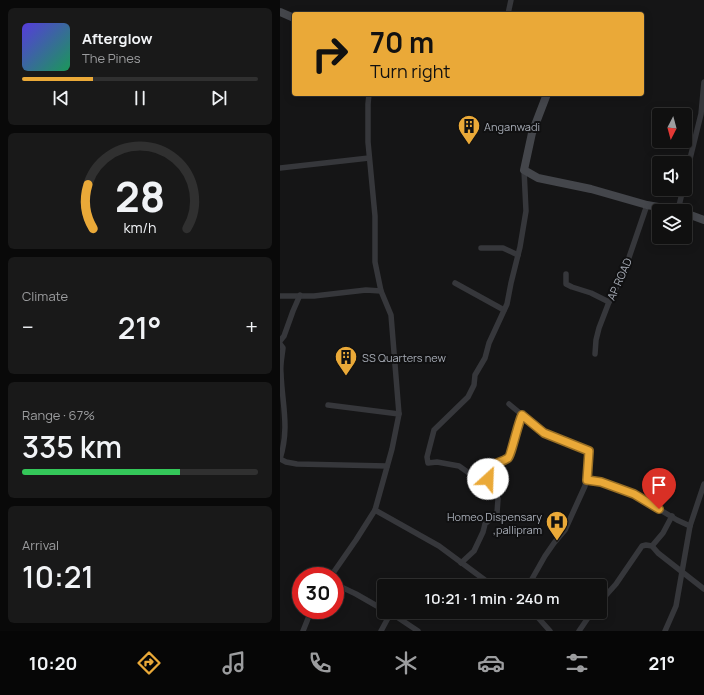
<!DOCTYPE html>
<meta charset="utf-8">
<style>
:root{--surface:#101010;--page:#191919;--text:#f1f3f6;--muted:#9c9d9f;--line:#303030;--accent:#eaa938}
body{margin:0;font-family:Manrope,sans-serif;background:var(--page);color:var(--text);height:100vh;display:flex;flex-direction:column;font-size:15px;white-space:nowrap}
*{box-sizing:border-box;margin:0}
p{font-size:13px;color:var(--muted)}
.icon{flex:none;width:22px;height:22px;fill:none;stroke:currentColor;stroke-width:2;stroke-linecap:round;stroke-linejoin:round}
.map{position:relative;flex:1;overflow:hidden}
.sheet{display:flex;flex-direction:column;gap:8px;padding:8px;background:#090909;width:280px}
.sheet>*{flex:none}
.top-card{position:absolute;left:12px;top:12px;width:352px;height:84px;border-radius:4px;box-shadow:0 2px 10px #0003,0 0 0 1px var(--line);background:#eaa938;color:#111;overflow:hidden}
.needle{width:26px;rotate:186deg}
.tools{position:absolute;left:372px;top:108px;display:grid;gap:8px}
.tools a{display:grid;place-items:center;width:40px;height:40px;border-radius:4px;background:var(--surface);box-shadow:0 2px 10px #0003,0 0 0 1px var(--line);font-size:20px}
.speed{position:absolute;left:12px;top:567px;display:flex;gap:8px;font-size:20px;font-weight:700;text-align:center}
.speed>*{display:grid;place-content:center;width:52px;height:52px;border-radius:50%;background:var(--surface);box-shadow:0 2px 10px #0003,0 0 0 1px var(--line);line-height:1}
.speed .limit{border:6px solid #d22;background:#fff;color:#111}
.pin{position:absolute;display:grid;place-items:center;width:34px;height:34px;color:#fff;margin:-41px -17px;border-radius:50% 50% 50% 0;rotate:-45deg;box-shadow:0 0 4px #0007}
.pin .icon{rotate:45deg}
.me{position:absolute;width:44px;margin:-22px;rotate:25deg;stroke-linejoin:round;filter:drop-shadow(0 0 3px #0008)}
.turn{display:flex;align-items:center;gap:14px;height:84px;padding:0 12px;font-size:18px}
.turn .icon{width:52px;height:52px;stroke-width:2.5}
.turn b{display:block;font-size:28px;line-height:34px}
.big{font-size:30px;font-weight:600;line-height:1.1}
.sheet .tile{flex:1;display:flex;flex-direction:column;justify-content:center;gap:6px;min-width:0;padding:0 14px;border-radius:6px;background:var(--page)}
.sheet .dial{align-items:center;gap:0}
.dial svg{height:104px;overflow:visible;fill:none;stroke:var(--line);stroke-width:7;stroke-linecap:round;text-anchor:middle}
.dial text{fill:var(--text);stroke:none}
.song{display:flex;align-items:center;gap:12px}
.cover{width:48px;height:48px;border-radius:6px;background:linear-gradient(135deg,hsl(250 70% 55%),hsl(150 70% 35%))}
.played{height:4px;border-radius:2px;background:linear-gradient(90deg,var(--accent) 30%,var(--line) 30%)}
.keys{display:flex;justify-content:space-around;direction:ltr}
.heat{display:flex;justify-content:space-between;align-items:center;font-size:22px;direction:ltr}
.charge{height:6px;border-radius:3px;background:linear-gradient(90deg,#34c759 67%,var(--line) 0)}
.trip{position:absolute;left:97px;top:579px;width:230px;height:40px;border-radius:4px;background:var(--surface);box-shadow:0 2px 10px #0003,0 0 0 1px var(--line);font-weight:600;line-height:40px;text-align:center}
.tab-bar{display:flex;height:64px;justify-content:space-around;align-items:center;background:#060606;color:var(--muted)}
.tab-bar .icon{width:28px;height:28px}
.tab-bar .on{color:var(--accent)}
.tab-bar b{font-size:18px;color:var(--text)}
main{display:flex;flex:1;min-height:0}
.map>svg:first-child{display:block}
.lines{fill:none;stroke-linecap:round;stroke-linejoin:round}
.street{stroke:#36373b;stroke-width:5.5}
.secondary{stroke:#44464b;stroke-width:8}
.route-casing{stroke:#986e24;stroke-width:10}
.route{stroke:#eaa938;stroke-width:7}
.labels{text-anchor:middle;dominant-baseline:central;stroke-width:4;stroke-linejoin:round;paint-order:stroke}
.poi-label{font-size:11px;fill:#a7acb6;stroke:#101011;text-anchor:start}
.street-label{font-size:11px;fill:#a7acb6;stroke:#101011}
</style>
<main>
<section class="sheet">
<div class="tile">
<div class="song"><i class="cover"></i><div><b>Afterglow</b><p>The Pines</p></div></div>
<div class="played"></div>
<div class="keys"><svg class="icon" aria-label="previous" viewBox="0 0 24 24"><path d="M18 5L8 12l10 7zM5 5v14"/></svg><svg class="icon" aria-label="pause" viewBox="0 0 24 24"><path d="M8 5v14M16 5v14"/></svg><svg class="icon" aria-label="next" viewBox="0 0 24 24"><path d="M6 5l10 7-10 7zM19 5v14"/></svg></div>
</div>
<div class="tile dial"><svg viewBox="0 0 100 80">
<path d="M14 69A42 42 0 1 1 86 69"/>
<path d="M14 69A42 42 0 0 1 10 35" stroke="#eaa938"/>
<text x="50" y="56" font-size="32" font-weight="700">28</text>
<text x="50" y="72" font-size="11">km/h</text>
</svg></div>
<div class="tile"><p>Climate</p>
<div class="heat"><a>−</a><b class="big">21°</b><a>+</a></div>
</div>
<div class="tile"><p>Range · 67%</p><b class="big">335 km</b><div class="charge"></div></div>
<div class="tile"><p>Arrival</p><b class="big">10:21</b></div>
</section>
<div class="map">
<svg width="424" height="631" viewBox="0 0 424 631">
<rect width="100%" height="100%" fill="#151516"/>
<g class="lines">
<g class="street">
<polyline points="228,14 231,0"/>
<polyline points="89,94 88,104 88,142 95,216 95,262 101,291 111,315 119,414 112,449 95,510 159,546 213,586"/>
<polyline points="0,168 89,158"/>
<polyline points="405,179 421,114 424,82"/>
<polyline points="398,210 403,189"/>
<polyline points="201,248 223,248 238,255"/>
<polyline points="286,274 286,284 292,287 311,293 329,302"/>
<polyline points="175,283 224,310"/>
<polyline points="0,296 34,296 86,290 101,291"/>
<polyline points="0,341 4,336 13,311 20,295"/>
<path d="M0,344l3,4c-1,9 -3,17 -2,25 1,31 9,54 -1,86"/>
<polyline points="315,354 316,340 319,328 329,302 344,272 367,205"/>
<polyline points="229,404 264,433 306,449 309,451 310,454 305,486 285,530 274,543 265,556 248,586"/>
<polyline points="48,405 119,414"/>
<polyline points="0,459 6,462 17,464 107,466"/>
<polyline points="307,480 321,482 354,494 397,520 410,526"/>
<path d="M209,485l-1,-16c6,-7 13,-6 20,-11 3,-2 10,-35 14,-43"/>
<polyline points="372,546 383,533 392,516"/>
<polyline points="181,563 194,551 203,532 205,524 217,513 218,499 216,491 212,486 196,478 179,466 157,462 148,463 147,457 154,430 188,397 194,385 195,375 205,358 209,343 227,304 231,283 240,247 246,211 244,170"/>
<polyline points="51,576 76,540 95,510"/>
<polyline points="55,584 76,594 104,610"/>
<polyline points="320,602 336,584 362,546 366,545 372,546 378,553 424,589"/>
<polyline points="253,612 270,631"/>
<polyline points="109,614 114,615 138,631"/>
<polyline points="23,631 29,616 34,610"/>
<polyline points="101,631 108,618 109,614 107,612"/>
<polyline points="299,631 312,612"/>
<polyline points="385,631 396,606 410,526 424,484"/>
</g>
<g class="secondary">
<polyline points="0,12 14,18"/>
<polyline points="267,94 252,133 244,170 258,178 311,189 367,205 401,211"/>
<polyline points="405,213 424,220"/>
</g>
</g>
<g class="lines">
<g class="route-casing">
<path id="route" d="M208,479v-10c6,-7 13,-6 20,-11 3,-2 10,-35 14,-43l22,18 45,18 -2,29 14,2 33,12 25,15"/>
</g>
<use href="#route" class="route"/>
</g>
<defs>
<g id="building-pin" transform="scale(1.15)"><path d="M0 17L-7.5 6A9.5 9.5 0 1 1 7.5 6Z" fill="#eaa938" stroke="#101011"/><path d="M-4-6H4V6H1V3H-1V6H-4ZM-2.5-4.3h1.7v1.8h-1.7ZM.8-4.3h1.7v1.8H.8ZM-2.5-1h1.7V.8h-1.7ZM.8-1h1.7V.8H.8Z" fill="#111"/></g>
<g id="hospital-pin" transform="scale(1.15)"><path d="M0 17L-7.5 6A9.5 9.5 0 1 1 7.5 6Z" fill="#eaa938" stroke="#101011"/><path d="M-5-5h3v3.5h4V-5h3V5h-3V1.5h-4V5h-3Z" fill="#111"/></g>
</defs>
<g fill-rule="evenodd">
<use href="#building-pin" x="189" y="126"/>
<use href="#building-pin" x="66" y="357"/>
<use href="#hospital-pin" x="277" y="522"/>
</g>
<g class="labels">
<g class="poi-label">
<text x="204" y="126">Anganwadi</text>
<text x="82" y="357">SS Quarters new</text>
<text x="262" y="516" text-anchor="end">Homeo Dispensary<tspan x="262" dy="13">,pallipram</tspan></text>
</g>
<g class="street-label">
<text transform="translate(339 279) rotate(-66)">AP ROAD</text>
</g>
</g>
</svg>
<div class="tools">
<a><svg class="needle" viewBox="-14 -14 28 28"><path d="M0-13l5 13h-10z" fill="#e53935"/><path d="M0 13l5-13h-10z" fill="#9c9d9f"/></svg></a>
<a><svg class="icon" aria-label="sound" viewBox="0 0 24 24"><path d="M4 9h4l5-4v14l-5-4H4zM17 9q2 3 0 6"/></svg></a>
<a><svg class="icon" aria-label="layers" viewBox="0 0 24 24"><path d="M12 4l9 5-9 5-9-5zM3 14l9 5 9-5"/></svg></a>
</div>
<div class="speed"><div class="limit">30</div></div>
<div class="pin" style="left:379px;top:509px;background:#d93025"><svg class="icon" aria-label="arrive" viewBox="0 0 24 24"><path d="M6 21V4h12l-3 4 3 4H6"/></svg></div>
<svg class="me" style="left:208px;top:479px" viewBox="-20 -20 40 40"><circle r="19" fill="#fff"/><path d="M0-13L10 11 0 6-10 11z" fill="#eaa938"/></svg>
<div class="trip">10:21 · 1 min · 240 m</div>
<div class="top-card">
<div class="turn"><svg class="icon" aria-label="right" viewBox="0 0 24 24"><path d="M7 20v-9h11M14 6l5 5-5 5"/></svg><div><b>70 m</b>Turn right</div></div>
</div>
</div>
</main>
<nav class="tab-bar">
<b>10:20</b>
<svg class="icon on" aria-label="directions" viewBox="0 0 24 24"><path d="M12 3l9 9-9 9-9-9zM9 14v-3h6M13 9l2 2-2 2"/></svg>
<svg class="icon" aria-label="music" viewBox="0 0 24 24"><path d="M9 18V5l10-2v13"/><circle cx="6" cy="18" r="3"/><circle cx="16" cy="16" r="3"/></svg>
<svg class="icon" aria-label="phone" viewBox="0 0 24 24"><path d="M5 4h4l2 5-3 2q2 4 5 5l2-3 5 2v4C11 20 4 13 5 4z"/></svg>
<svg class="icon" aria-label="climate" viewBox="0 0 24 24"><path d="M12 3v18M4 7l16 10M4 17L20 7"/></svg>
<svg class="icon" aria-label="car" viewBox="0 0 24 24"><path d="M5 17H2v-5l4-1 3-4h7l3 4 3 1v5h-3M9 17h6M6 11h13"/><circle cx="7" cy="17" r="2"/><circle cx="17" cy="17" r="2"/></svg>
<svg class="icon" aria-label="filters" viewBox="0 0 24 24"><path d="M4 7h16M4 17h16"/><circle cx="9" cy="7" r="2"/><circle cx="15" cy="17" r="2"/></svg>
<b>21°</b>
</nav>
